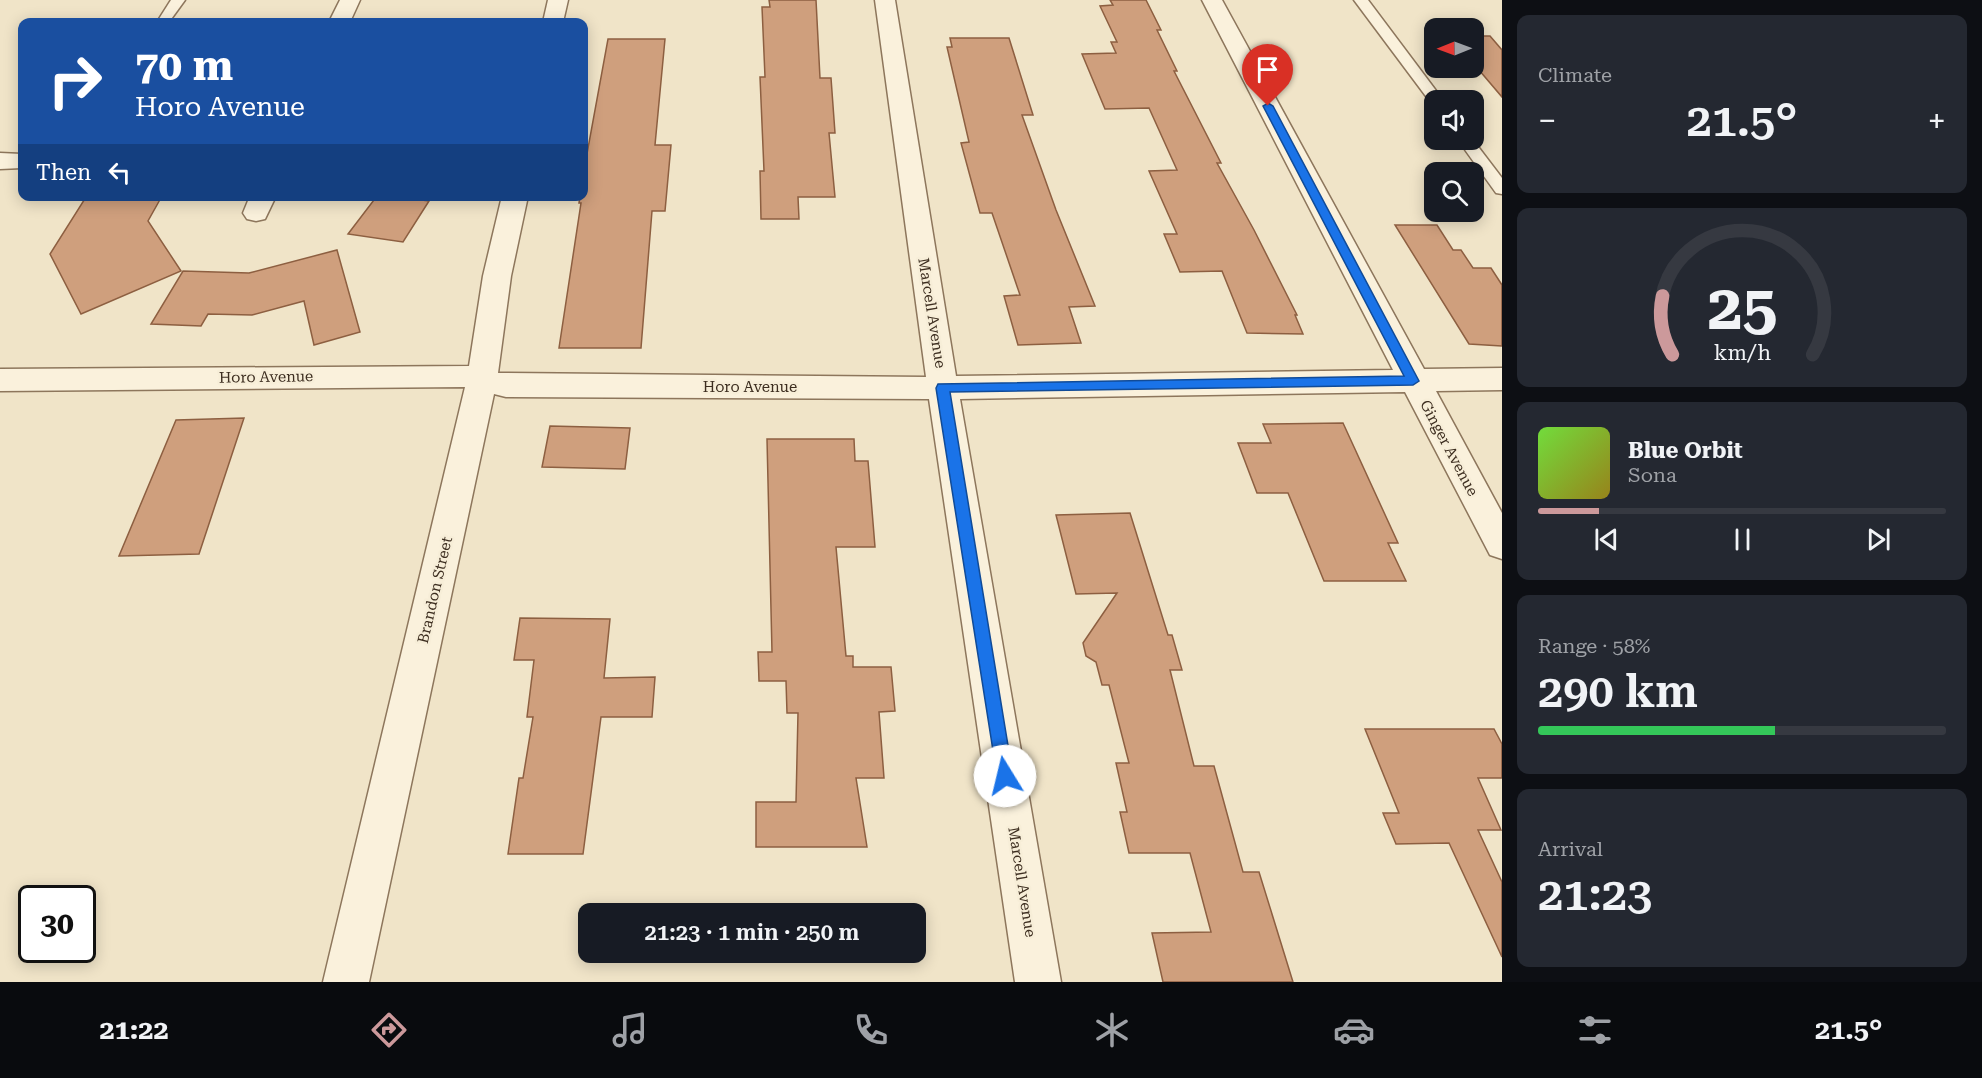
<!DOCTYPE html>
<meta charset="utf-8">
<style>
:root{--surface:#171b24;--page:#242831;--text:#f1f3f6;--muted:#9ea1a6;--line:#363941;--accent:#cc999b}
body{margin:0;font-family:"Roboto Serif",serif;background:var(--page);color:var(--text);height:100vh;display:flex;flex-direction:column;font-size:22px;white-space:nowrap}
*{box-sizing:border-box;margin:0}
p{font-size:20px;color:var(--muted)}
.icon{flex:none;width:33px;height:33px;fill:none;stroke:currentColor;stroke-width:2;stroke-linecap:round;stroke-linejoin:round}
.map{position:relative;flex:1;overflow:hidden}
.side{display:flex;flex-direction:column;gap:15px;padding:15px;background:#0d0f14;width:480px}
.side>*{flex:none}
.top-card{position:absolute;left:18px;top:18px;width:570px;height:183px;border-radius:12px;box-shadow:0 3px 15px #0003;background:#1a4fa0;color:#fff;overflow:hidden}
.needle{width:39px;rotate:269deg}
.controls{position:absolute;left:1424px;top:18px;display:grid;gap:12px}
.controls a{display:grid;place-items:center;width:60px;height:60px;border-radius:12px;background:var(--surface);box-shadow:0 3px 15px #0003;font-size:30px}
.speed{position:absolute;left:18px;top:885px;display:flex;gap:12px;font-size:30px;font-weight:700;text-align:center}
.speed>*{display:grid;place-content:center;width:78px;height:78px;border-radius:50%;background:var(--surface);box-shadow:0 3px 15px #0003;line-height:1}
.speed .limit{border:3px solid #111;border-radius:9px;background:#fff;color:#111}
.pin{position:absolute;display:grid;place-items:center;width:51px;height:51px;color:#fff;margin:-62px -26px;border-radius:50% 50% 50% 0;rotate:-45deg;box-shadow:0 0 6px #0007}
.pin .icon{rotate:45deg}
.me{position:absolute;width:66px;margin:-33px;rotate:351deg;stroke-linejoin:round;filter:drop-shadow(0 0 4px #0008)}
.turn{display:flex;align-items:center;gap:21px;height:126px;padding:0 18px;font-size:27px}
.turn .icon{width:78px;height:78px;stroke-width:2.5}
.turn b{display:block;font-size:42px;line-height:51px}
.then{display:flex;align-items:center;height:57px;padding:0 18px;background:#0003;gap:12px;font-size:22px}
.big{font-size:45px;font-weight:600;line-height:1.1}
.side .tile{flex:1;display:flex;flex-direction:column;justify-content:center;gap:9px;min-width:0;padding:0 21px;border-radius:12px;background:var(--page)}
.side .dial{align-items:center;gap:0}
.dial svg{height:156px;overflow:visible;fill:none;stroke:var(--line);stroke-width:7;stroke-linecap:round;text-anchor:middle}
.dial text{fill:var(--text);stroke:none}
.song{display:flex;align-items:center;gap:18px}
.cover{width:72px;height:72px;border-radius:9px;background:linear-gradient(135deg,hsl(100 70% 55%),hsl(50 70% 35%))}
.played{height:6px;border-radius:3px;background:linear-gradient(90deg,var(--accent) 15%,var(--line) 15%)}
.keys{display:flex;justify-content:space-around;direction:ltr}
.heat{display:flex;justify-content:space-between;align-items:center;font-size:33px;direction:ltr}
.charge{height:9px;border-radius:4px;background:linear-gradient(90deg,#34c759 58%,var(--line) 0)}
.trip{position:absolute;left:578px;top:903px;width:348px;height:60px;border-radius:12px;background:var(--surface);box-shadow:0 3px 15px #0003;font-weight:600;line-height:60px;text-align:center}
.tabs{display:flex;height:96px;justify-content:space-around;align-items:center;background:#090b0e;color:var(--muted)}
.tabs .icon{width:42px;height:42px}
.tabs .on{color:var(--accent)}
.tabs b{font-size:27px;color:var(--text)}
main{display:flex;flex:1;min-height:0}
.map>svg:first-child{display:block}
.building{fill:#cf9f7d;stroke:#8d5f41;stroke-width:1.5}
.lines{fill:none;stroke-linecap:round;stroke-linejoin:round}
.service-casing{stroke:#8d765c;stroke-width:3}
.minor-casing{stroke:#8d765c;stroke-width:3}
.service{fill:#faf1dc;fill-rule:evenodd}
.minor{fill:#faf1dc;fill-rule:evenodd}
.route{fill:#1a73e8;stroke:#114b97;stroke-width:1.5}
.labels{text-anchor:middle;dominant-baseline:central;stroke-width:5;stroke-linejoin:round;paint-order:stroke}
.street-label{font-size:15px;fill:#3d2e20;stroke:#f7eed8}
</style>
<main>
<div class="map">
<svg width="1502" height="982" viewBox="0 0 1502 982">
<rect width="100%" height="100%" fill="#f0e4c8"/>
<g class="building">
<polygon points="769,0 816,0 820,78 831,78 835,133 829,133 835,197 798,197 799,219 761,219 760,171 764,171 760,77 765,77 762,7 770,7"/>
<polygon points="1110,0 1146,0 1161,30 1157,30 1177,71 1174,71 1221,163 1217,163 1254,230 1297,315 1295,315 1303,334 1247,333 1222,271 1180,272 1164,234 1177,234 1149,171 1177,170 1149,108 1105,109 1082,54 1116,53 1111,42 1117,42 1100,6 1113,5"/>
<polygon points="1473,36 1490,36 1502,50 1502,97 1473,63"/>
<polygon points="950,38 1009,38 1033,115 1022,115 1056,210 1095,306 1069,307 1081,343 1018,345 1004,296 1020,295 992,213 980,213 961,143 969,142 947,47 952,47"/>
<polygon points="608,39 665,39 655,145 671,145 665,211 652,211 641,348 559,348 581,203 579,203 580,196 584,196 584,170"/>
<polygon points="162,196 148,221 181,271 81,314 50,254 86,197"/>
<polygon points="377,196 424,196 421,200 429,201 403,242 348,234"/>
<polygon points="1395,225 1437,225 1453,250 1461,250 1473,268 1491,268 1502,285 1502,346 1469,344"/>
<polygon points="337,250 360,332 314,345 304,301 252,315 208,314 201,326 151,324 183,271 249,273"/>
<polygon points="244,418 199,554 119,556 176,420"/>
<polygon points="1343,423 1398,543 1388,543 1406,581 1324,581 1288,493 1257,493 1238,443 1271,443 1263,424"/>
<polygon points="550,426 630,428 625,469 542,467"/>
<polygon points="767,439 854,439 855,461 868,461 875,547 836,547 846,656 853,656 853,667 891,667 895,711 879,712 884,778 856,778 867,847 756,847 756,802 796,802 798,713 787,713 786,681 759,681 758,652 772,652"/>
<polygon points="1130,513 1168,635 1172,635 1182,670 1170,670 1194,766 1214,766 1243,872 1259,872 1293,982 1163,982 1152,933 1211,932 1190,853 1129,853 1120,812 1127,812 1116,763 1129,763 1109,685 1102,685 1096,662 1086,656 1083,643 1117,593 1076,594 1056,515"/>
<polygon points="520,618 610,619 604,678 655,677 652,717 601,717 583,854 508,854 519,778 523,778 533,717 527,717 534,660 514,660"/>
<polygon points="1365,729 1494,729 1502,744 1502,778 1478,778 1501,830 1478,830 1502,882 1502,957 1449,843 1396,844 1383,813 1399,813"/>
</g>
<g class="lines">
<g class="service-casing">
<g id="service">
<polygon points="171,0 185,0 169,22 157,22"/>
<polygon points="1354,0 1368,0 1443,100 1431,103"/>
<polygon points="1458,140 1473,140 1502,178 1502,194 1496,193"/>
</g>
</g>
<g class="minor-casing">
<g id="minor">
<polygon points="340,0 360,0 350,22 329,22"/>
<polygon points="548,0 568,0 563,22 543,22"/>
<polygon points="875,0 895,0 956,376 1393,370 1202,0 1222,0 1424,369 1502,368 1502,390 1436,391 1502,513 1502,559 1490,555 1405,392 960,399 1061,982 1015,982 929,399 506,397 494,394 369,982 323,982 465,387 0,391 0,369 469,366 483,276 502,196 528,196 511,276 498,373 926,377"/>
<polygon points="0,153 22,154 22,168 0,169"/>
<polygon points="250,196 276,196 265,219 256,221 247,219 243,213"/>
</g>
</g>
<use href="#service" class="service"/>
<use href="#minor" class="minor"/>
</g>
<polygon class="route" points="1268,103 1273,106 1419,381 1413,385 950,392 1013,776 1011,782 1005,784 999,782 997,776 936,388 938,384 1404,376 1263,106"/>
<g class="labels">
<g class="street-label">
<text transform="translate(932 313) rotate(81)">Marcell Avenue</text>
<text transform="translate(266 377) rotate(-1)">Horo Avenue</text>
<text x="750" y="387">Horo Avenue</text>
<text transform="translate(1449 448) rotate(62)">Ginger Avenue</text>
<text transform="translate(435 590) rotate(-77)">Brandon Street</text>
<text transform="translate(1022 882) rotate(81)">Marcell Avenue</text>
</g>
</g>
</svg>
<div class="controls">
<a><svg class="needle" viewBox="-14 -14 28 28"><path d="M0-13l5 13h-10z" fill="#e53935"/><path d="M0 13l5-13h-10z" fill="#9ea1a6"/></svg></a>
<a><svg class="icon" aria-label="sound" viewBox="0 0 24 24"><path d="M4 9h4l5-4v14l-5-4H4zM17 9q2 3 0 6"/></svg></a>
<a><svg class="icon" aria-label="search" viewBox="0 0 24 24"><circle cx="10" cy="10" r="6"/><path d="M15 15l6 6"/></svg></a>
</div>
<div class="speed"><div class="limit">30</div></div>
<div class="pin" style="left:1268px;top:106px;background:#d93025"><svg class="icon" aria-label="arrive" viewBox="0 0 24 24"><path d="M6 21V4h12l-3 4 3 4H6"/></svg></div>
<svg class="me" style="left:1005px;top:776px" viewBox="-20 -20 40 40"><circle r="19" fill="#fff"/><path d="M0-13L10 11 0 6-10 11z" fill="#1a73e8"/></svg>
<div class="trip">21:23 · 1 min · 250 m</div>
<div class="top-card">
<div class="turn"><svg class="icon" aria-label="right" viewBox="0 0 24 24"><path d="M7 20v-9h11M14 6l5 5-5 5"/></svg><div><b>70 m</b>Horo Avenue</div></div>
<div class="then">Then<svg class="icon" aria-label="left" viewBox="0 0 24 24"><path d="M17 20v-9H6M10 6l-5 5 5 5"/></svg></div>
</div>
</div>
<section class="side">
<div class="tile"><p>Climate</p>
<div class="heat"><a>−</a><b class="big">21.5°</b><a>+</a></div>
</div>
<div class="tile dial"><svg viewBox="0 0 100 80">
<path d="M14 69A42 42 0 1 1 86 69"/>
<path d="M14 69A42 42 0 0 1 9 39" stroke="#cc999b"/>
<text x="50" y="56" font-size="32" font-weight="700">25</text>
<text x="50" y="72" font-size="11">km/h</text>
</svg></div>
<div class="tile">
<div class="song"><i class="cover"></i><div><b>Blue Orbit</b><p>Sona</p></div></div>
<div class="played"></div>
<div class="keys"><svg class="icon" aria-label="previous" viewBox="0 0 24 24"><path d="M18 5L8 12l10 7zM5 5v14"/></svg><svg class="icon" aria-label="pause" viewBox="0 0 24 24"><path d="M8 5v14M16 5v14"/></svg><svg class="icon" aria-label="next" viewBox="0 0 24 24"><path d="M6 5l10 7-10 7zM19 5v14"/></svg></div>
</div>
<div class="tile"><p>Range · 58%</p><b class="big">290 km</b><div class="charge"></div></div>
<div class="tile"><p>Arrival</p><b class="big">21:23</b></div>
</section>
</main>
<nav class="tabs">
<b>21:22</b>
<svg class="icon on" aria-label="directions" viewBox="0 0 24 24"><path d="M12 3l9 9-9 9-9-9zM9 14v-3h6M13 9l2 2-2 2"/></svg>
<svg class="icon" aria-label="music" viewBox="0 0 24 24"><path d="M9 18V5l10-2v13"/><circle cx="6" cy="18" r="3"/><circle cx="16" cy="16" r="3"/></svg>
<svg class="icon" aria-label="phone" viewBox="0 0 24 24"><path d="M5 4h4l2 5-3 2q2 4 5 5l2-3 5 2v4C11 20 4 13 5 4z"/></svg>
<svg class="icon" aria-label="climate" viewBox="0 0 24 24"><path d="M12 3v18M4 7l16 10M4 17L20 7"/></svg>
<svg class="icon" aria-label="car" viewBox="0 0 24 24"><path d="M5 17H2v-5l4-1 3-4h7l3 4 3 1v5h-3M9 17h6M6 11h13"/><circle cx="7" cy="17" r="2"/><circle cx="17" cy="17" r="2"/></svg>
<svg class="icon" aria-label="filters" viewBox="0 0 24 24"><path d="M4 7h16M4 17h16"/><circle cx="9" cy="7" r="2"/><circle cx="15" cy="17" r="2"/></svg>
<b>21.5°</b>
</nav>
